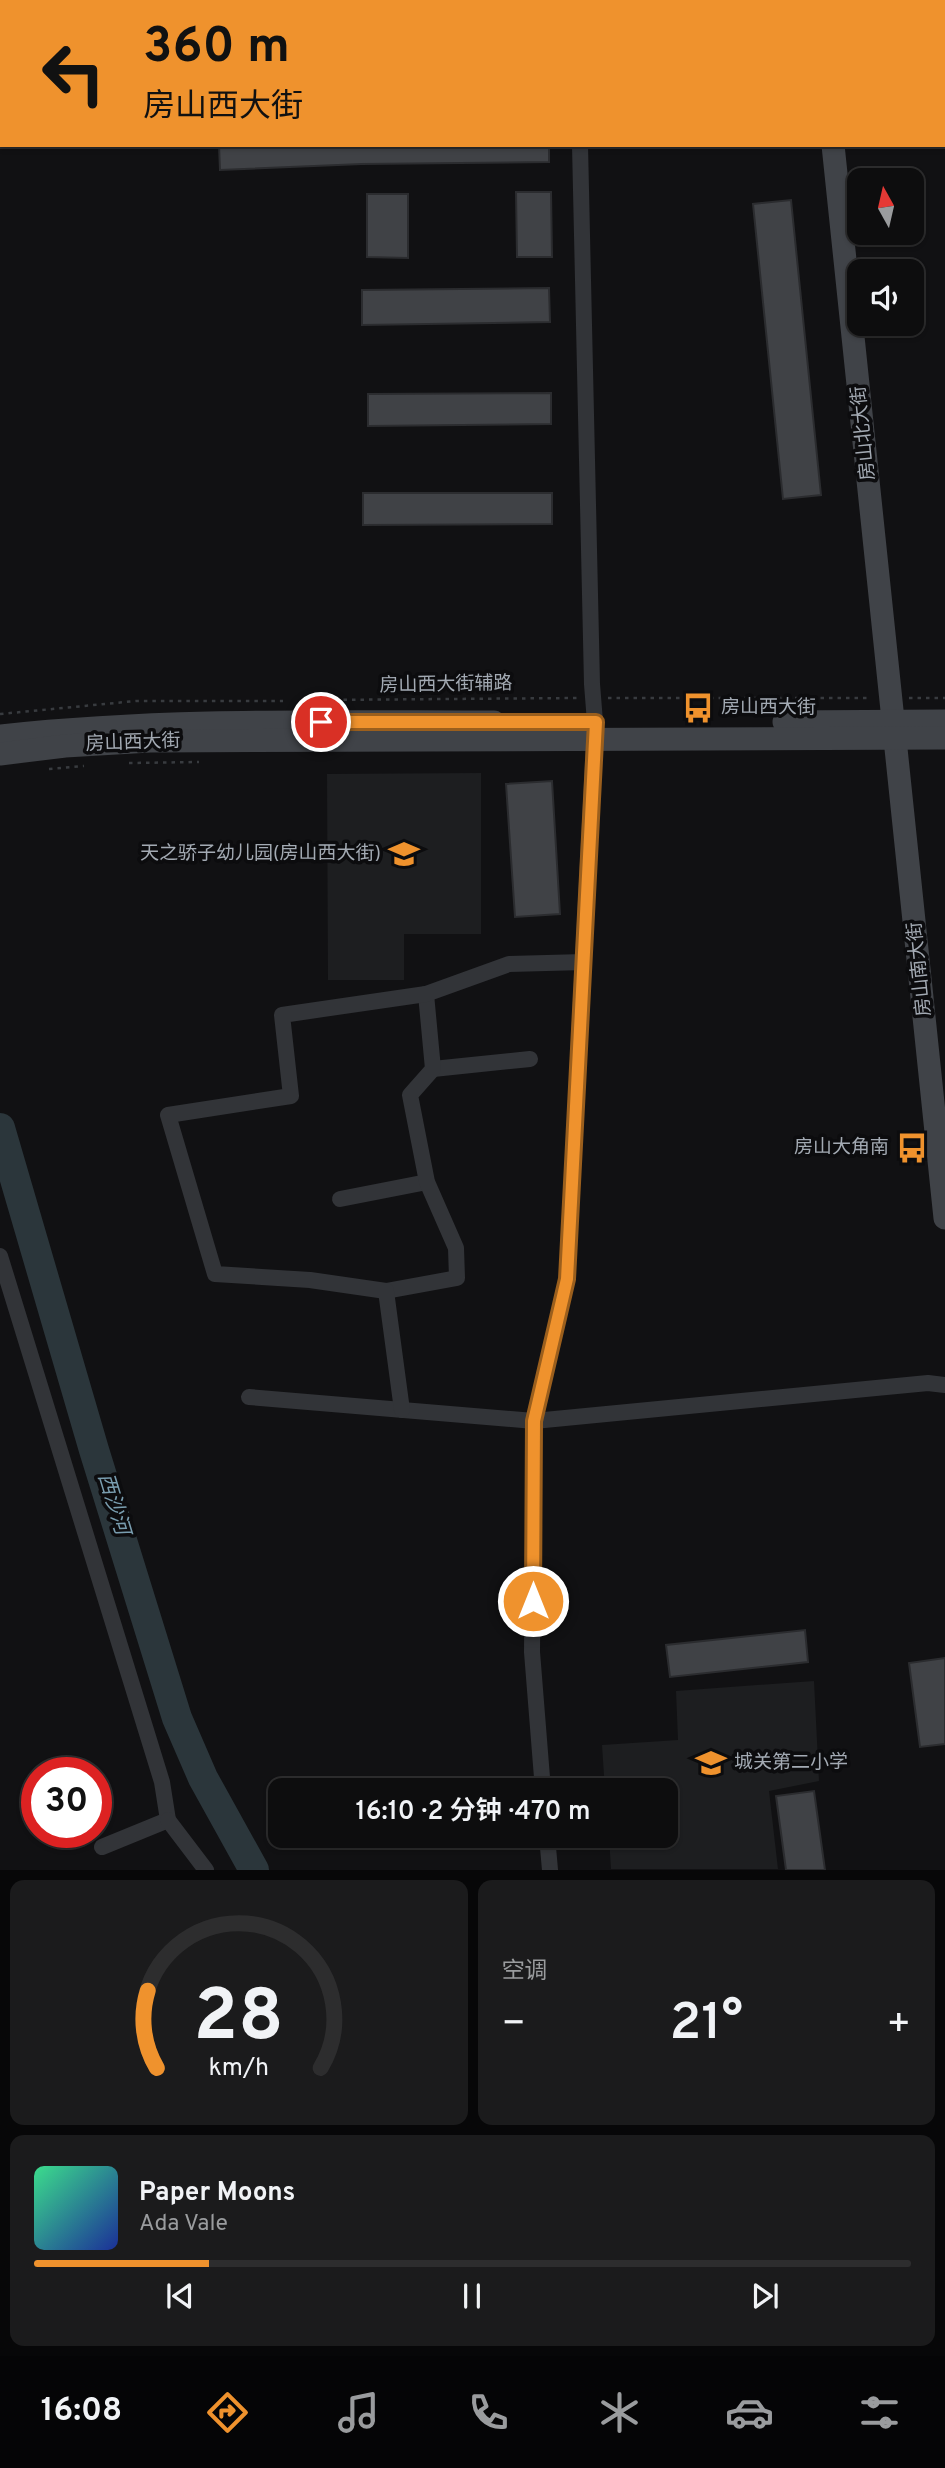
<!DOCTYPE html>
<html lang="zh">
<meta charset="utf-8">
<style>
:root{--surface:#0d0d0e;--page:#1b1b1c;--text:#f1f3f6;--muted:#9a9c9e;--line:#2d2d2e;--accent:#ef922d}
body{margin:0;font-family:Overpass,"Noto Sans SC",sans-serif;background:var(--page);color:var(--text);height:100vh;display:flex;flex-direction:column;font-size:26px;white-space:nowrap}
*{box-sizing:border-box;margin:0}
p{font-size:23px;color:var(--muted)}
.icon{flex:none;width:38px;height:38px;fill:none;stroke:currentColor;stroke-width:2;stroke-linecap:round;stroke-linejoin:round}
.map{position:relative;height:1870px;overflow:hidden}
.panel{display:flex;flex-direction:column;gap:10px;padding:10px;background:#070708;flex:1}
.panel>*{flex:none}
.hud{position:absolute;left:0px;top:0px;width:945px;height:147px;box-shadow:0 2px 5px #0004,0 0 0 2px var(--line);background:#ef922d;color:#111;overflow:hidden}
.needle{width:46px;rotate:352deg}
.fabs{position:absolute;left:847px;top:168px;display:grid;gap:14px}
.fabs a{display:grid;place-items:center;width:77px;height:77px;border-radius:14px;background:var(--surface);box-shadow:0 2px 5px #0004,0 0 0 2px var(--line);font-size:35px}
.speed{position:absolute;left:21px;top:1757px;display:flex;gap:14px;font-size:35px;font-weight:700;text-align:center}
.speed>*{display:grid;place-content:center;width:91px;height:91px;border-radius:50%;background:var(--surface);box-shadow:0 2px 5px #0004,0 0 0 2px var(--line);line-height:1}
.speed .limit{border:10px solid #d22;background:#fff;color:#111}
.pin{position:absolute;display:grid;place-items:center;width:60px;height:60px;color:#fff;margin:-30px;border:4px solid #fff;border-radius:50%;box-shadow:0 2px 7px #0007}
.me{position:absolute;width:77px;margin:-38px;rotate:0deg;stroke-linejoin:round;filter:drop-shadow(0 0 5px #0008)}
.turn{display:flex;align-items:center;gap:24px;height:147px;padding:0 28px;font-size:32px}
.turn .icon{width:91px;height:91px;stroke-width:2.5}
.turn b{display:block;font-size:49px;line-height:60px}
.big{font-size:52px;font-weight:600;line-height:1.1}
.panel .card{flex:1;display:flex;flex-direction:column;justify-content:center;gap:10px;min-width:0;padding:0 24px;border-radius:14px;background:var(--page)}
.panel .dial{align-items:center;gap:0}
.dial svg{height:182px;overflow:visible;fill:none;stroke:var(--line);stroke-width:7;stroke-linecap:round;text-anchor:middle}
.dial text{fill:var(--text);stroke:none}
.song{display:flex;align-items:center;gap:21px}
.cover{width:84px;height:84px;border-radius:10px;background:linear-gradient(135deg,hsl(150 70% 55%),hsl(230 70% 35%))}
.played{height:7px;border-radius:4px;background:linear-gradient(90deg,var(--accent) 20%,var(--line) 20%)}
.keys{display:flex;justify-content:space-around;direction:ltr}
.heat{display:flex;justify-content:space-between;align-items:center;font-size:38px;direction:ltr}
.panel .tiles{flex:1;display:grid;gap:10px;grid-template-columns:1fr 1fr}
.card:last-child{grid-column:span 2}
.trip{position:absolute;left:268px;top:1778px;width:410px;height:70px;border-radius:14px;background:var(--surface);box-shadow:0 2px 5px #0004,0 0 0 2px var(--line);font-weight:600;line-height:70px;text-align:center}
.tab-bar{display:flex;height:112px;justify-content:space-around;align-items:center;background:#050506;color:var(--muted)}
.tab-bar .icon{width:49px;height:49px}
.tab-bar .active{color:var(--accent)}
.tab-bar b{font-size:32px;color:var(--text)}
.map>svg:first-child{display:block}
.built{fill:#1d1e20}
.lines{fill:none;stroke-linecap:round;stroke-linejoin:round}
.river{stroke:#2b363b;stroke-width:30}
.building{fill:#404246;stroke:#2b2c2f;stroke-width:2}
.path{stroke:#383b3f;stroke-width:2.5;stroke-dasharray:3.5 5;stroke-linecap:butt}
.minor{stroke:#323438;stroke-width:16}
.secondary{stroke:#404348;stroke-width:23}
.route-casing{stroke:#9b5f1d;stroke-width:18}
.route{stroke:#ef922d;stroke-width:12}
.labels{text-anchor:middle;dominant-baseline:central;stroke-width:7;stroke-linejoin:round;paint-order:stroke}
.street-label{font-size:19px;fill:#a3aab3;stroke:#0c0c0e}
.poi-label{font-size:19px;fill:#a3aab3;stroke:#0c0c0e;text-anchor:start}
.water-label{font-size:21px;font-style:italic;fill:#799daf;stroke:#0c0c0e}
</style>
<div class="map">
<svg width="945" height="1870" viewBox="0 0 945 1870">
<rect width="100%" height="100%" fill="#111113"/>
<g class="built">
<polygon points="481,773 481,934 404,934 404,980 328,980 327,774"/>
<polygon points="814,1681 819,1781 769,1791 778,1869 611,1869 609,1836 665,1836 665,1790 605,1790 602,1745 678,1740 676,1691"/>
</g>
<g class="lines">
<polyline class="river" points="0,1128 94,1450 177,1718 203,1778 254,1870"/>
</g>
<g class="building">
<polygon points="219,145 549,145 549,162 362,164 220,170"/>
<polygon points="516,192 551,192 552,257 517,257"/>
<polygon points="367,194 408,194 408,258 367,257"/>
<polygon points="791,200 821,495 783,499 753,204"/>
<polygon points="549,288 550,322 362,325 362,290"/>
<polygon points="551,393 551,424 368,426 368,394"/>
<polygon points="363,493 552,493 552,524 363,525"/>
<polygon points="552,781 560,914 515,917 506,784"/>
<polygon points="805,1630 808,1662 670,1677 666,1645"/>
<polygon points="945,1658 945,1744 920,1747 909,1663"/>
<polygon points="814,1791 825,1870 786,1870 776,1796"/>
</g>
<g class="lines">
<g class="path">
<polyline points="608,698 871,698"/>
<polyline points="909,698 945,698"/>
<polyline points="318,700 577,698"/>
<polyline points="0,714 136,701 283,701"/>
<polyline points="129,763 199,762"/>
<polyline points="49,769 84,766"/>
</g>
<g class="minor">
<polyline points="943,52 945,52"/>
<polyline points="433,1069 530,1059"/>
<polyline points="340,1199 427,1182"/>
<polyline points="0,1256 162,1782 168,1820 102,1847"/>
<polyline points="386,1291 457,1278 456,1248 427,1182 410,1095 433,1069 426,994"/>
<polyline points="249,1397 534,1421 928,1383 945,1385"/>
<polyline points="402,1410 386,1291 310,1280 215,1274 168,1115 291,1096 282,1015 426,994 509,964 584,962"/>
<polyline points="543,1790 532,1652 534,1421 567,1279 595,722 592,684 580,145"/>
<polyline points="168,1820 206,1870"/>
<polyline points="547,1836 550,1870"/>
</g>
<g class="secondary">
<polyline points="817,0 817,2"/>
<polyline points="833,145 945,1218"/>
<polyline points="784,722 945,721"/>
<path d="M0,736c164,-18 329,-14 494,-14"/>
<polyline points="0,754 65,746 150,741 945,738"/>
</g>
</g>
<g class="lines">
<g class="route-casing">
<polyline id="route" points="321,722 596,722 567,1279 534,1421 533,1601"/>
</g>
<use href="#route" class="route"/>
</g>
<defs>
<g id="bus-bare" transform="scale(2.415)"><path d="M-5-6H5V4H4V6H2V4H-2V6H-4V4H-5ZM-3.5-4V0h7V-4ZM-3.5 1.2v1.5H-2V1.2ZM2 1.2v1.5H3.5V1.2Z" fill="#ef922d" stroke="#0c0c0e" stroke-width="2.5" paint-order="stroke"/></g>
<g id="school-bare" transform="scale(2.415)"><path d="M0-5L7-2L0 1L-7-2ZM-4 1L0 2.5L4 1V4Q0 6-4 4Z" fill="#ef922d" stroke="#0c0c0e" stroke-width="2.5" paint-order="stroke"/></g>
</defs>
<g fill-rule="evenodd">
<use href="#bus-bare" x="698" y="708"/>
<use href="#school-bare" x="404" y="854"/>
<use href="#bus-bare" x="912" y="1148"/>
<use href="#school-bare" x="711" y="1763"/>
</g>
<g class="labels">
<g class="street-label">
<text transform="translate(864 433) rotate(-96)">房山北大街</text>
<text transform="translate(446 685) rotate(-1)">房山西大街辅路</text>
<text transform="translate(133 743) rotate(-2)">房山西大街</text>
<text transform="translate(920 969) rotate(-96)">房山南大街</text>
</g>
<g class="poi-label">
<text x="721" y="708">房山西大街</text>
<text x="381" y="854" text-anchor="end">天之骄子幼儿园(房山西大街)</text>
<text x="889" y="1148" text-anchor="end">房山大角南</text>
<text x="734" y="1763">城关第二小学</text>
</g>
<g class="water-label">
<text transform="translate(113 1504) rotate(73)">西沙河</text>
</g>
</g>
</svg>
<div class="fabs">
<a><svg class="needle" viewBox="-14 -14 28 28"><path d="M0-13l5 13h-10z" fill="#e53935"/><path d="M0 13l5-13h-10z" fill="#9a9c9e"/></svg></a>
<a><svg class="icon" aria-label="sound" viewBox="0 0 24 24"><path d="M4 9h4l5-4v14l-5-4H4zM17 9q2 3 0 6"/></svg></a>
</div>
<div class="speed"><div class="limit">30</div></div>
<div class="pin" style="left:321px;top:722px;background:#d93025"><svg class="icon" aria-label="arrive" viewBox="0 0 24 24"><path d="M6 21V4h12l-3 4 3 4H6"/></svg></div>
<svg class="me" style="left:533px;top:1601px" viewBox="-20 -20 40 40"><circle r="17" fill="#ef922d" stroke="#fff" stroke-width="3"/><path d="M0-11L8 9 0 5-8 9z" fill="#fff"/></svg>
<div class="trip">16:10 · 2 分钟 · 470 m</div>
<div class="hud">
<div class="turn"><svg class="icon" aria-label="left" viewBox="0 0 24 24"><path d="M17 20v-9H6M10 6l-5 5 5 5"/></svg><div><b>360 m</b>房山西大街</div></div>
</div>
</div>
<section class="panel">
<div class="tiles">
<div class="card dial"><svg viewBox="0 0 100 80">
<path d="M14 69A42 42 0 1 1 86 69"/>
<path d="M14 69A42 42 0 0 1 10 35" stroke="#ef922d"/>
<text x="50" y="56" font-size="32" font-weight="700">28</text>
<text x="50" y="72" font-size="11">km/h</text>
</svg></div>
<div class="card"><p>空调</p>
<div class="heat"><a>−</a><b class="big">21°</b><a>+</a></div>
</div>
<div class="card">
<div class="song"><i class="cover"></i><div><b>Paper Moons</b><p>Ada Vale</p></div></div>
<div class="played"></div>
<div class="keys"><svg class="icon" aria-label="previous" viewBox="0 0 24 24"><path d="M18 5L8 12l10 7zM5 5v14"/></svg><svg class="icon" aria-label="pause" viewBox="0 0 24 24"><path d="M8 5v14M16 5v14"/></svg><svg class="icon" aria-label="next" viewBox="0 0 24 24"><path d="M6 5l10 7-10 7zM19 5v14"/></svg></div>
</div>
</div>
</section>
<nav class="tab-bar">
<b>16:08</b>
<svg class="icon active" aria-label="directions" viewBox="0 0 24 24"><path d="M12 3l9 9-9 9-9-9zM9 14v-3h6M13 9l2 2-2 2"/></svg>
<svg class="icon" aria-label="music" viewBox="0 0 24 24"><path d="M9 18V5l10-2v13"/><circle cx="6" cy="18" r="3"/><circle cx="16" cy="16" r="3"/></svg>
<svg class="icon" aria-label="phone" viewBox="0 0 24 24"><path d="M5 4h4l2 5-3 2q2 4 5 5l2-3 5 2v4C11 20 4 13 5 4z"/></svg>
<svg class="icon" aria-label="climate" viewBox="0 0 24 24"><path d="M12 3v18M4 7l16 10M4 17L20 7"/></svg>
<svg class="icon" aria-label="car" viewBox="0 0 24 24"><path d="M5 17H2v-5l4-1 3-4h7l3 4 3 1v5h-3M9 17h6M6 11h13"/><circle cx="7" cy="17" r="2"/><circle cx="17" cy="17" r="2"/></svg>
<svg class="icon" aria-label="filters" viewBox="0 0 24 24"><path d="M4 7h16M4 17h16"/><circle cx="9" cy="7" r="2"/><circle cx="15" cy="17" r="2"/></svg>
</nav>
